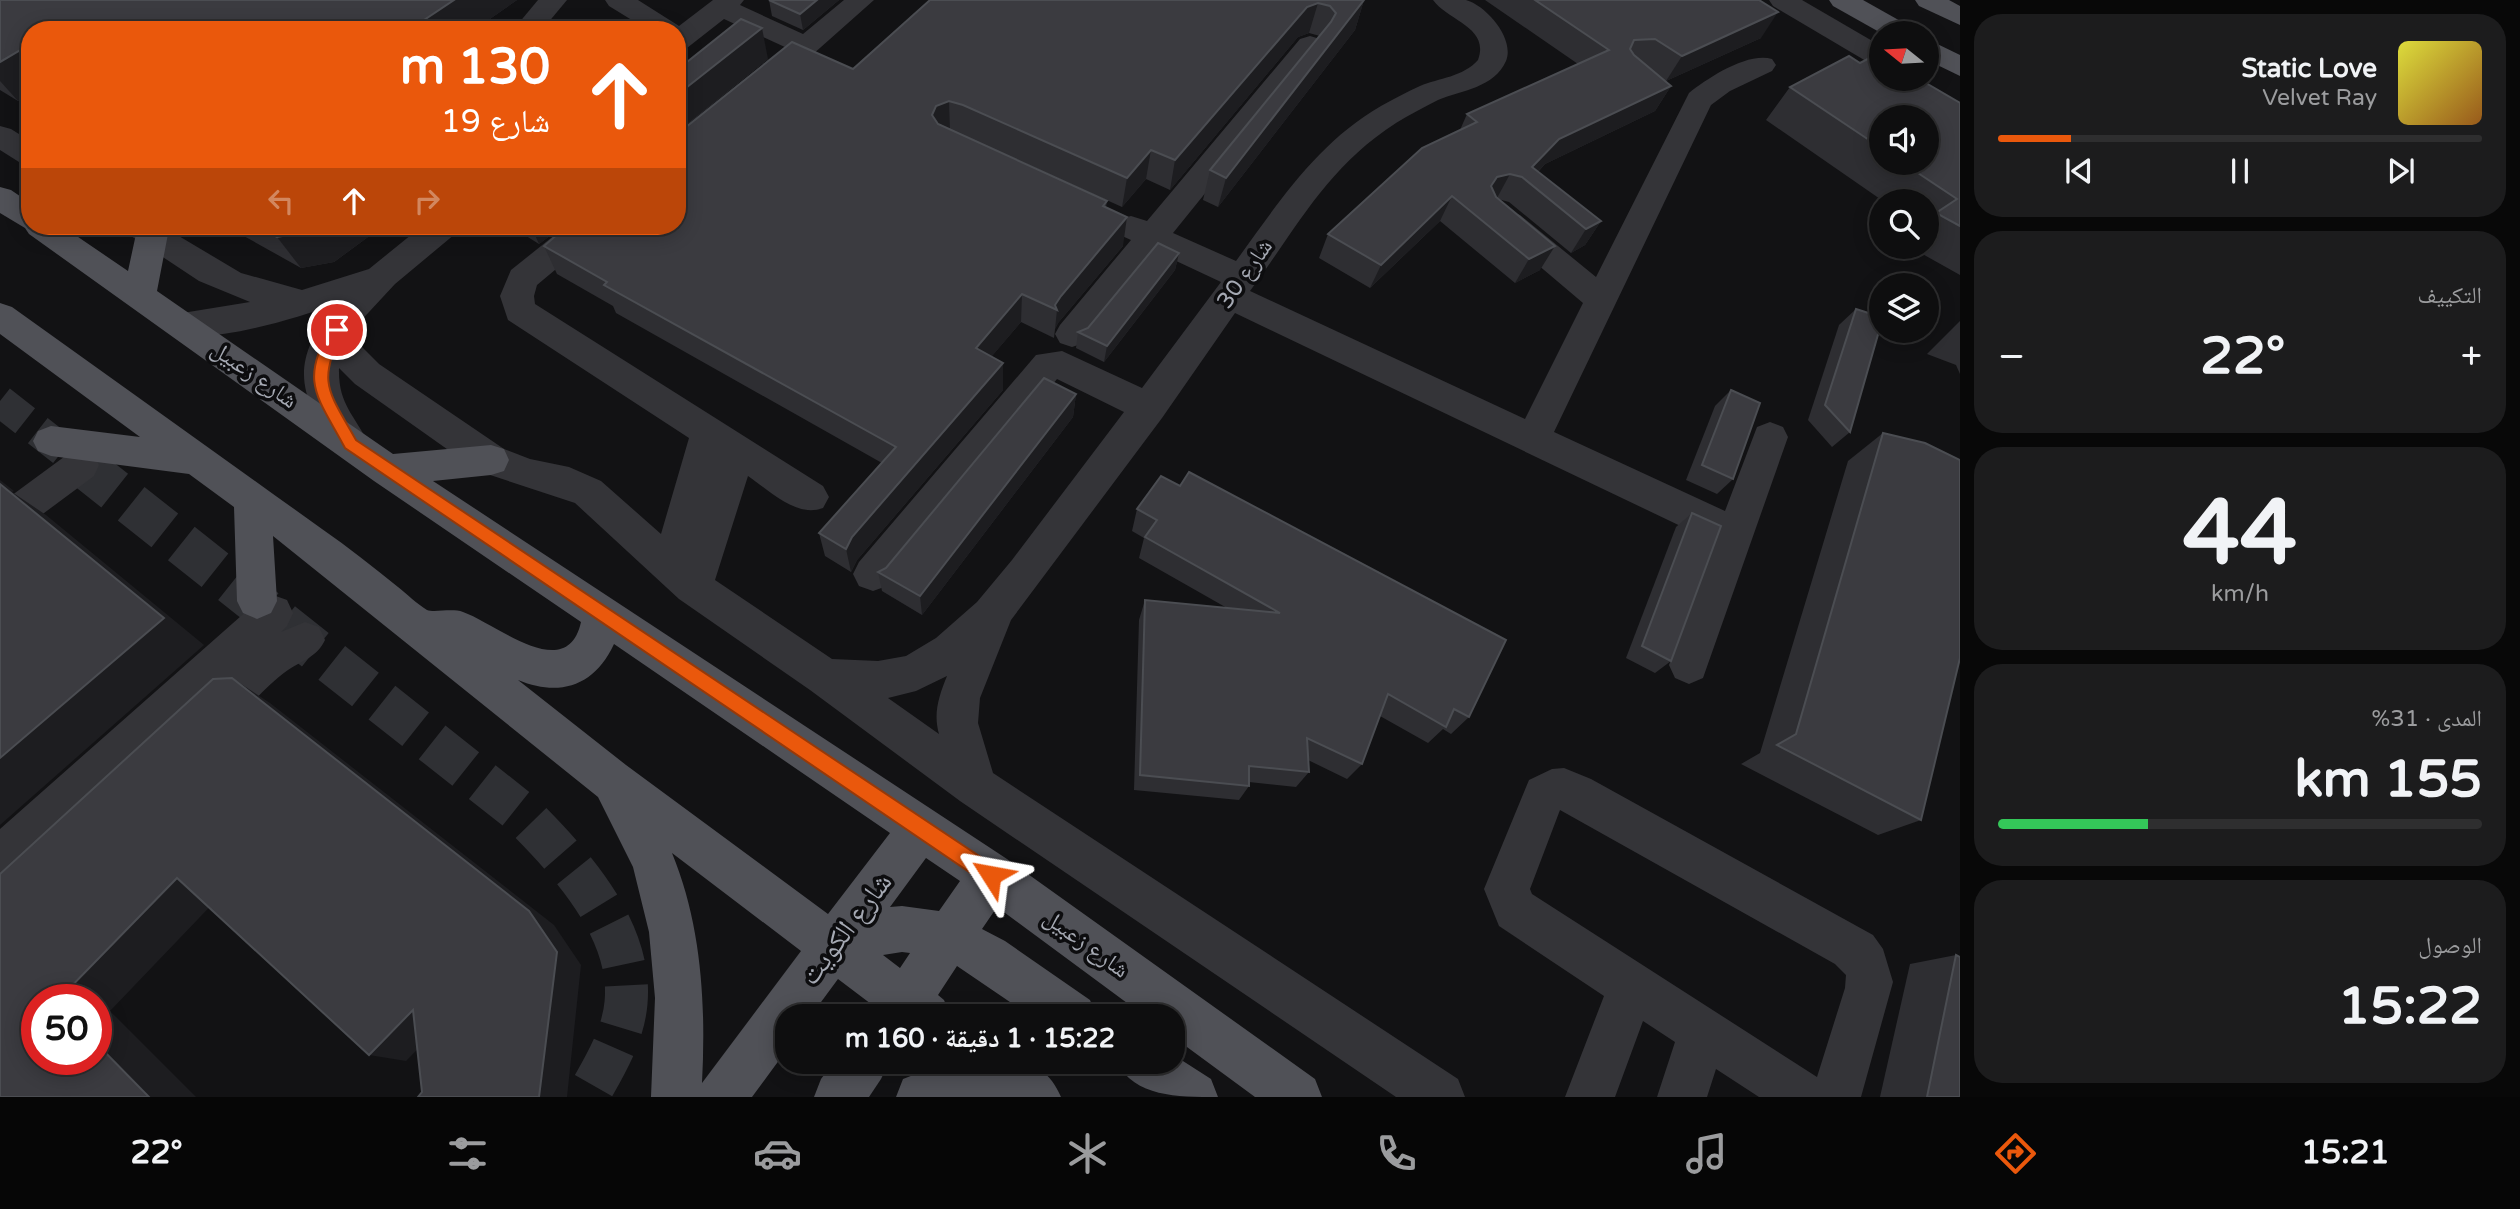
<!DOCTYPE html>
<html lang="ar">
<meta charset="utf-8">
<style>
:root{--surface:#0e0e0f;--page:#1c1c1d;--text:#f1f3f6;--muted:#9b9c9e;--line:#2e2e2f;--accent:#ea580c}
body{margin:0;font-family:"Varela Round","Noto Naskh Arabic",sans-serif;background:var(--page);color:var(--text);direction:rtl;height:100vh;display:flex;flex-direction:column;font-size:26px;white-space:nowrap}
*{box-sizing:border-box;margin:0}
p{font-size:23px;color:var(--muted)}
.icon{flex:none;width:38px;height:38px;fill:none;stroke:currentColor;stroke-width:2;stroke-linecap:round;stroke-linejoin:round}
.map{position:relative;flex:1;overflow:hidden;direction:ltr}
.panel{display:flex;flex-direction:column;gap:14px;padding:14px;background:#080808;width:560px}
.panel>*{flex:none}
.guide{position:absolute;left:21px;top:21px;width:665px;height:214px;border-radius:28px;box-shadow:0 4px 18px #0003,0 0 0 2px var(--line);direction:rtl;background:#ea580c;color:#fff;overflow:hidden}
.needle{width:46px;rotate:288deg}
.controls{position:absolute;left:1869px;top:21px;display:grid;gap:14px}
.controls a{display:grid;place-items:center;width:70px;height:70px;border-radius:50%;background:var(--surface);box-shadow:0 4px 18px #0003,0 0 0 2px var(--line);font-size:35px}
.speed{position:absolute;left:21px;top:984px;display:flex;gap:14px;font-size:35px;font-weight:700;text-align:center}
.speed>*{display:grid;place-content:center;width:91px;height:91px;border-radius:50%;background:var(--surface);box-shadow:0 4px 18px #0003,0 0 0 2px var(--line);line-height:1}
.speed .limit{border:10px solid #d22;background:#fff;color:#111}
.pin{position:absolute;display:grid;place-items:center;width:60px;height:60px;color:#fff;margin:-30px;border:4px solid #fff;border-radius:50%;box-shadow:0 2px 7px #0007}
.me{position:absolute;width:77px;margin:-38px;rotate:304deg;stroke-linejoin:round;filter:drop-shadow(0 0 5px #0008)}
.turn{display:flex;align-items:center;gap:24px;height:147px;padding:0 21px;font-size:32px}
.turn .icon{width:91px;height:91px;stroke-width:2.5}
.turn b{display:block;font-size:49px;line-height:60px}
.lanes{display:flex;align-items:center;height:66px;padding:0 21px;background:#0003;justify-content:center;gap:35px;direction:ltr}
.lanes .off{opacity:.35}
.big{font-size:52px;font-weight:700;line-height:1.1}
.panel .tile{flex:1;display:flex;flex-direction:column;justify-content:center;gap:10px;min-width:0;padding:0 24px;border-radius:28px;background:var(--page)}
.panel .dial{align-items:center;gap:0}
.dial b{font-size:91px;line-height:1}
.song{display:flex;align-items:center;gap:21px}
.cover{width:84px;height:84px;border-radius:10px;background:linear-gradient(135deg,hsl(60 70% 55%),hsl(30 70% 35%))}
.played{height:7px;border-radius:4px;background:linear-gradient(90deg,var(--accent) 15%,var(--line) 15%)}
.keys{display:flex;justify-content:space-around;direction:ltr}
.heat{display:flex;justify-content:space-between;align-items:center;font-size:38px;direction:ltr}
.charge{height:10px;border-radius:5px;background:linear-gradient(90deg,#34c759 31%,var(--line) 0)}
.trip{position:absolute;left:775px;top:1004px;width:410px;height:70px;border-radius:28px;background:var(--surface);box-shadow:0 4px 18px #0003,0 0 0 2px var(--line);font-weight:700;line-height:70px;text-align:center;direction:rtl}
.tab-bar{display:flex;height:112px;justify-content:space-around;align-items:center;background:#060606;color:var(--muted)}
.tab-bar .icon{width:49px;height:49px}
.tab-bar .selected{color:var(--accent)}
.tab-bar b{font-size:32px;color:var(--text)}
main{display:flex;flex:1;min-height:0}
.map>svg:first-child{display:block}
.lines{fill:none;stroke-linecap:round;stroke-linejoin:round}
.minor-tunnel-far1{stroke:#2f3034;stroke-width:32;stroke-dasharray:32 16;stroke-linecap:butt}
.minor-tunnel{stroke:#2f3034;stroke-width:43;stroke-dasharray:43 21;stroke-linecap:butt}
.minor{fill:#343438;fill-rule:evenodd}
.major{fill:#505157;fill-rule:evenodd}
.wall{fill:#2e2e32;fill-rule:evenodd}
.shaded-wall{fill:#1d1d20}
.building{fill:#3b3b40;stroke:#4b4d52;stroke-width:2}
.route{fill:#ea580c;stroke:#983908;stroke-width:2}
.labels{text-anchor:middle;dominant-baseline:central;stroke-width:7;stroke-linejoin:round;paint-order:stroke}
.street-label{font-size:23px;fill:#a5a9b3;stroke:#0d0d0f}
.near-street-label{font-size:28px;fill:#a5a9b3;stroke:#0d0d0f}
</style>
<main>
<section class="panel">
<div class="tile">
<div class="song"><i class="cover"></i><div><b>Static Love</b><p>Velvet Ray</p></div></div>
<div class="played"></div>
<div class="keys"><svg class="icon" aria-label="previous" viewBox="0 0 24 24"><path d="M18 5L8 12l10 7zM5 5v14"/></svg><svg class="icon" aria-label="pause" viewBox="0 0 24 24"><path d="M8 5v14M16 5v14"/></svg><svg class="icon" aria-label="next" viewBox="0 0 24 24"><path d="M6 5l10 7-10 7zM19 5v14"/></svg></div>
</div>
<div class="tile"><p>التكييف</p>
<div class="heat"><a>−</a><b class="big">22°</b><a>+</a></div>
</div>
<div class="tile dial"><b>44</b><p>km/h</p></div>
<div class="tile"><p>المدى · 31%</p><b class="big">155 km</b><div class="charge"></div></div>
<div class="tile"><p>الوصول</p><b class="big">15:22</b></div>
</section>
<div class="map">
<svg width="1960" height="1097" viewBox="0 0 1960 1097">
<rect width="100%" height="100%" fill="#121214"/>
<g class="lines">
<polyline class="minor-tunnel-far1" points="0,401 83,466"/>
<path class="minor-tunnel" d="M81,464l439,348c49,49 113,117 106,191 -3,34 -23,66 -39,94"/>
<g class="minor">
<polygon points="538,0 567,0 542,30 513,30"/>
<polygon points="605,0 638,0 679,26 713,0 744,0 740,5 803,34 844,0 874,0 776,87 766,89 756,87 752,80 787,48 724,19 687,48 677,51 677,30 648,30 609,6"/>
<path d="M1433,0c10,0 24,0 33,0 21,6 49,39 40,61 -12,27 -44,29 -68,39 -14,7 -29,15 -42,23 -70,45 -99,105 -146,168l275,128 58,-116 -85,-72 -5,-8 5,-8 11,-3 11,3 76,62 93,-184c19,-15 58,-41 83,-34l4,6 -4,6 -42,20 -19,14 -157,327 171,79 32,-84 13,-5 13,5 5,10 -85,241 -14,6 -14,-6 -6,-13 45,-123 -479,-229 -73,105 -151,202 -31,78 -2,25 15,50 465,306 7,18h-69l-436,-296 -150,-111 -131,-91 -104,-96 -97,-32 -123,-87 -16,-16c-1,36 15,46 30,76l-5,10 -13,5 -13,-5c-38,-58 -51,-89 -3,-149 -41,13 -125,41 -165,28l-5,-9 5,-9 80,-13 -51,-21 -71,-47 -5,-8h39l79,47 61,17 67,-21 53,-43h38l-5,8 -60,50 -39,42 -3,4 8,16 18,18 125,85 26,10 39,8 32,14 60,53 28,-96 -181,-118 -8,-24 11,-26 55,-44h37l-5,8 -61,51 -3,11 1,8 288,182 6,11 -6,11c-27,10 -53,-17 -75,-32l-33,104 117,79 46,2 28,-5 30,-18 41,-36 35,-42 112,-148 -67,-33 -170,207 -14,5 -14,-5 -6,-12 6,-12 177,-207 26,-4 80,37 79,-106 -64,-30 -73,91 -12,4 -12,-4 -5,-9 5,-9 71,-85 -11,-5 -5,-8 5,-8 11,-3 16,5 153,-182 10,-3 10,3 4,6 -4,6 -147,182 63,28c43,-59 81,-118 145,-155 13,-7 25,-14 39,-20 19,-8 43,-9 58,-26 12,-33 -30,-39 -45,-60zM947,676c-8,20 -14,37 -8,58l-51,-36 28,-7z"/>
<polygon points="1769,0 1802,0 1881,46 1881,67 1871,64 1773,6"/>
<polygon points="0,126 11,129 30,141 30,165 19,162 0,150"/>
<polygon points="81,450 94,454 99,465 94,476 13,536 0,541 0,504 68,454"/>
<path d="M273,595l14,5 6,13 -6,13 -6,6 24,-10 14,5 6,13c-8,17 -22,20 -37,30 -30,21 -53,58 -86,71l-15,-6 -5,-12 -166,152 -16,7v-53l259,-229z"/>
<path d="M1564,768l27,11 282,156 10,14 10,33 -32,115h-102l-43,-28 -9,28h-50l18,-55 -32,-21 -28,76h-50l39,-101 -105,-70 -15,-37 45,-109 23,-11zM1560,810l275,154 11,11 -1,13 -28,89 -285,-183 -2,-5z"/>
</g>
<g class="major">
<polygon points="1829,0 1863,0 1911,27 1915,33 1881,33 1833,6"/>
<polygon points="1915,0 1949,0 1960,6 1960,25 1919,6"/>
<polygon points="1927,39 1960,55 1960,76 1927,60"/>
<path d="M0,187l11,3 19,13v23h32l66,45 8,-37 5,-8h22l5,8 -11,57 236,163 98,-9 13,4 5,11 -5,11 -13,4 -58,6 574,378 308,220 7,18h-67l-83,-61v-19h-26l-149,-110 -15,22 23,12 85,59 7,17h-65l-75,-51 -19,29 6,5 7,17h-80l4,-10 -37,-28 -28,38h-22v31l-36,49h-101l4,-99 -6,-66 -16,-65 -35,-70 -325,-261 4,65 -6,12 -14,6 -14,-6 -6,-12 -3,-94 -45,-33 -138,-18 -13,-5 -5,-10 5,-10 13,-5 89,11 -140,-103v-31l12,4c103,74 207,148 310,222 26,18 51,38 76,58 9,7 19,17 29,23 7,3 25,-2 36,2 34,12 104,73 118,10l-207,-141 -345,-247 -4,-6 -25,-15zM614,644l276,189 -62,81 -202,-149 -108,-85c41,17 76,7 96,-36zM672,853l129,98 -99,132c4,-77 0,-157 -30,-230zM926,858l34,23 -21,30 -37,-5 -12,1zM902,952l8,1 -10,15 -17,-13z"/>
<path d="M1172,1054l39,25 7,18c-42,0 -82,0 -102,-35h56z"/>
<polygon points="834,1062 889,1062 881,1079 869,1097 814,1097 821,1079"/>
<path d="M964,1062c42,0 78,-10 97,35h-165l7,-18 18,-7 45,-5z"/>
</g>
</g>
<g class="wall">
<polygon points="0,0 517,0 474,30 30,30 30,94 18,101 0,90"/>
<polygon points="769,0 839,0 803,30 772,16"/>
<polygon points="930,0 1364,0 1355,30 1218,207 1203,200 1210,170 1320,36 1309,33 1298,37 1170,190 1146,179 1122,207 963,135 1107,201 1106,207 1123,246 1058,323 1055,329 1054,338 1021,322 991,357 1003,390 857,560 851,572 825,556 819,533 882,463 616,313 613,306 557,274 544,246 677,226 677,70 768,59 678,132 853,69"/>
<polygon points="1485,0 1759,0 1761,38 1666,81 1662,79 1671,86 1655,111 1545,164 1538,172 1601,221 1585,245 1571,253 1509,202 1498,199 1540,270 1515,283 1440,221 1370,288 1319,258 1328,234 1460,130 1467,114 1578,64"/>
<path d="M1860,63l100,40v172l-50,-28h17v-46h-44l-117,-81 24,-33zM1881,117l46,46h-46z"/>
<polygon points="226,226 383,226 334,262 301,268"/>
<polygon points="519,226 563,226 539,244 523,234"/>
<polygon points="1179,253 1175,270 1104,362 1076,348 1078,332 1088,328"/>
<polygon points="1856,309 1850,432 1832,447 1808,420 1839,325"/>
<polygon points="1960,321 1960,374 1956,365 1927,354"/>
<polygon points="1731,390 1733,479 1717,494 1686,480 1715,406"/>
<polygon points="1076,394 1073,417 922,615 882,591 878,572 886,568"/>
<polygon points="1883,433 1921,820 1878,835 1741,764 1760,753 1848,461"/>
<polygon points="1161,476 1469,717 1451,734 1443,729 1428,743 1380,716 1362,764 1347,779 1308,760 1309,772 1296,787 1249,782 1249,786 1239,800 1134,790 1139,620 1145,600 1227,608 1139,558 1144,538 1132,531 1137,509"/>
<polygon points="1692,513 1671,661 1655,673 1626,658 1676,527"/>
<polygon points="1956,955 1960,1097 1880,1097 1910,964"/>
</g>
<g class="shaded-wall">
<polygon points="454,0 517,0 474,30 409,30"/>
<polygon points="817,0 839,0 803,30 800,14"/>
<polygon points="1364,0 1355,30 1218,207 1226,178"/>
<polygon points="1318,3 1309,33 1298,37 1170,190 1175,160 1307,7"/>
<polygon points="1778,12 1761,38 1666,81 1682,56"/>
<polygon points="762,28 768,59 677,132 677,95"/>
<polygon points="24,48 30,54 30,94 18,101 0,81 0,62"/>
<polygon points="1671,86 1655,111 1545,164 1528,182 1532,167 1559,139"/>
<polygon points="949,101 950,131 938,136 932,115 936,106"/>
<polygon points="1151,150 1146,179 1122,207 1127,178"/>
<polygon points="1510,174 1497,198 1491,186 1497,177"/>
<polygon points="1452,196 1440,221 1370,288 1381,265"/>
<polygon points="1127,217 1123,246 1058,323 1055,329 1057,310 1055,305 1061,296"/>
<polygon points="1601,221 1585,245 1571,253 1586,229"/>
<polygon points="320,226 383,226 334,262 301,268 277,237"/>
<polygon points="531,226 563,226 539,244"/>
<polygon points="1555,246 1540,270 1515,283 1529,259"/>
<polygon points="1179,253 1175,270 1104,362 1107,346"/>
<polygon points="1022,294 1021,322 976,375 976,348"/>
<polygon points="1003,363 1003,390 857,560 851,572 846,549 852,537"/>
<polygon points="1076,394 1073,417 922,615 920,596"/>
<polygon points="0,480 14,491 12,492 46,515 204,645 0,825"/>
<polygon points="232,678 270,703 554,925 581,965 567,1097 539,1097"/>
<polygon points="177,878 222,894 110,1011 196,1097 149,1097 96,1043 96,999 59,999"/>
<polygon points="413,1010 447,1019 406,1061 369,1055"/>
</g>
<g class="building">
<polygon points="0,0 454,0 409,30 30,30 30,51 24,48 0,62"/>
<polygon points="769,0 817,0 800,14"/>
<polygon points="930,0 1364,0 1226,178 1210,170 1331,22 1336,13 1330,6 1318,3 1307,7 1175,160 1151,150 1127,178 963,105 949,101 936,106 932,115 938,124 1107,201 1103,206 1127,217 1061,296 1055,305 1057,310 1022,294 976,348 1003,363 852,537 846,549 819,533 896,447 604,285 607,282 544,246 567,226 677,226 677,132 681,131 792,42 853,69"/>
<polygon points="1535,0 1759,0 1778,12 1682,56 1655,39 1634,40 1630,49 1634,55 1671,86 1559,139 1532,167 1601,221 1586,229 1522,177 1510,174 1497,177 1491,186 1496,197 1555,246 1529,259 1452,196 1381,265 1328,234 1422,148 1477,122 1467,114 1609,50"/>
<polygon points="741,19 762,28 677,95 677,70"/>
<polygon points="1877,54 1881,56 1881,79 1919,79 1960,103 1960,226 1936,213 1957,199 1903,163 1927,163 1927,117 1881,117 1881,148 1790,87 1849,56 1860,63"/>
<polygon points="257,226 320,226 312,231 277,237"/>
<polygon points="1158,243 1179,253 1107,346 1078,332 1088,328"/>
<polygon points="1856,309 1881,317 1881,324 1850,432 1825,405"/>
<polygon points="1044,378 1076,394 920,596 878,572 886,568"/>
<polygon points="1731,390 1760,403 1733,479 1702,465"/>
<polygon points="1883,433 1925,443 1960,460 1960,658 1921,820 1777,745 1796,734"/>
<polygon points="1189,472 1506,640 1469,717 1454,709 1446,727 1388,694 1362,764 1307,738 1309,772 1249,766 1249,786 1140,775 1145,600 1280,613 1145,537 1157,520 1137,509 1161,476 1180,486"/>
<polygon points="0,484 164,618 0,758"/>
<polygon points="1692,513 1721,526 1671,661 1642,646"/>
<polygon points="232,678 529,911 557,952 539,1097 418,1097 422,1092 413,1010 369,1055 177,878 59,999 37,999 37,1059 96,1059 96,1043 149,1097 0,1097 0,874 213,679"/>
<polygon points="1956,955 1960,957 1960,1097 1927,1097"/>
</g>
<path class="route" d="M337,325l7,5c-29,52 -14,63 12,110l641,428 3,7 -3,7 -6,2 -7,-2 -639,-434c-27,-51 -47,-66 -13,-122z"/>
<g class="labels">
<g class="street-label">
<text transform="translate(1245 274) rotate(-55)">شارع 30</text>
<text transform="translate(254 375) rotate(35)">شارع زعبيل</text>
<text transform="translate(1086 944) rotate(36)">شارع زعبيل</text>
</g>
<g class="near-street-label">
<text transform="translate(846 929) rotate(-53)">شارع الكويت</text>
</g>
</g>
</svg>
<div class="controls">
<a><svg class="needle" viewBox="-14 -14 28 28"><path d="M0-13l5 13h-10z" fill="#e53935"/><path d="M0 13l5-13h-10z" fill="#9b9c9e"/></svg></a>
<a><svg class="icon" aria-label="sound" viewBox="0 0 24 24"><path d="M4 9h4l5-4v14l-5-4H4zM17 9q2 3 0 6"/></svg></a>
<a><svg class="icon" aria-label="search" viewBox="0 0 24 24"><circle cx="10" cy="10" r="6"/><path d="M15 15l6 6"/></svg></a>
<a><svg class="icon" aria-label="layers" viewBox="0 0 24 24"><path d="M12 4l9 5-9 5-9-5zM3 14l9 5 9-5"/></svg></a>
</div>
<div class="speed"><div class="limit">50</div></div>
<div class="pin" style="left:337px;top:330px;background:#d93025"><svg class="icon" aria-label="arrive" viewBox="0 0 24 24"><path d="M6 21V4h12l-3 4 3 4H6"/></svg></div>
<svg class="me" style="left:991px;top:875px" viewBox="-20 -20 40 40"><path d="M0-17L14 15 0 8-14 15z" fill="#ea580c" stroke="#fff" stroke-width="4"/></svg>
<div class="trip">15:22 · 1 دقيقة · 160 m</div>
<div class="guide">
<div class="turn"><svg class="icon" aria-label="ahead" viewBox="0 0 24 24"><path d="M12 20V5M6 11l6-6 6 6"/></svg><div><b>130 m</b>شارع 19</div></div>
<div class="lanes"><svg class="icon off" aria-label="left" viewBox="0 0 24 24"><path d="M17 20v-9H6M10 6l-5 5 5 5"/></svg><svg class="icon" aria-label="ahead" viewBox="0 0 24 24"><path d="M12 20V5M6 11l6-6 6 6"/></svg><svg class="icon off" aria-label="right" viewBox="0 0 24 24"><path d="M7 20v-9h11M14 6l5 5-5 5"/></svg></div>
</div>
</div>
</main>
<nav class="tab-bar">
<b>15:21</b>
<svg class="icon selected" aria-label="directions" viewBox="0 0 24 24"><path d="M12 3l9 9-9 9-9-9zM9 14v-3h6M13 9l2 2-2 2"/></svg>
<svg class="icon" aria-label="music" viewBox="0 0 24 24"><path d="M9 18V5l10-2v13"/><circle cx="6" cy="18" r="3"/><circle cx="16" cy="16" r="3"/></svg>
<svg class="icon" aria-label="phone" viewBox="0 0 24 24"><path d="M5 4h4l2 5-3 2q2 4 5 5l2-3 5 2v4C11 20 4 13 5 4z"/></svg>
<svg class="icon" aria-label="climate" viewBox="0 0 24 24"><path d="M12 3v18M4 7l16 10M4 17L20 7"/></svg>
<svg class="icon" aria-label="car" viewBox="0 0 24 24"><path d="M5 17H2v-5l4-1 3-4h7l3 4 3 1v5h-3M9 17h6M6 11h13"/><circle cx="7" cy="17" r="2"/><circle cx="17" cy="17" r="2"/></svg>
<svg class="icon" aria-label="filters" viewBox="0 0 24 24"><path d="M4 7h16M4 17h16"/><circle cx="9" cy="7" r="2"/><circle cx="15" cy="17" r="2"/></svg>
<b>22°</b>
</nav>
